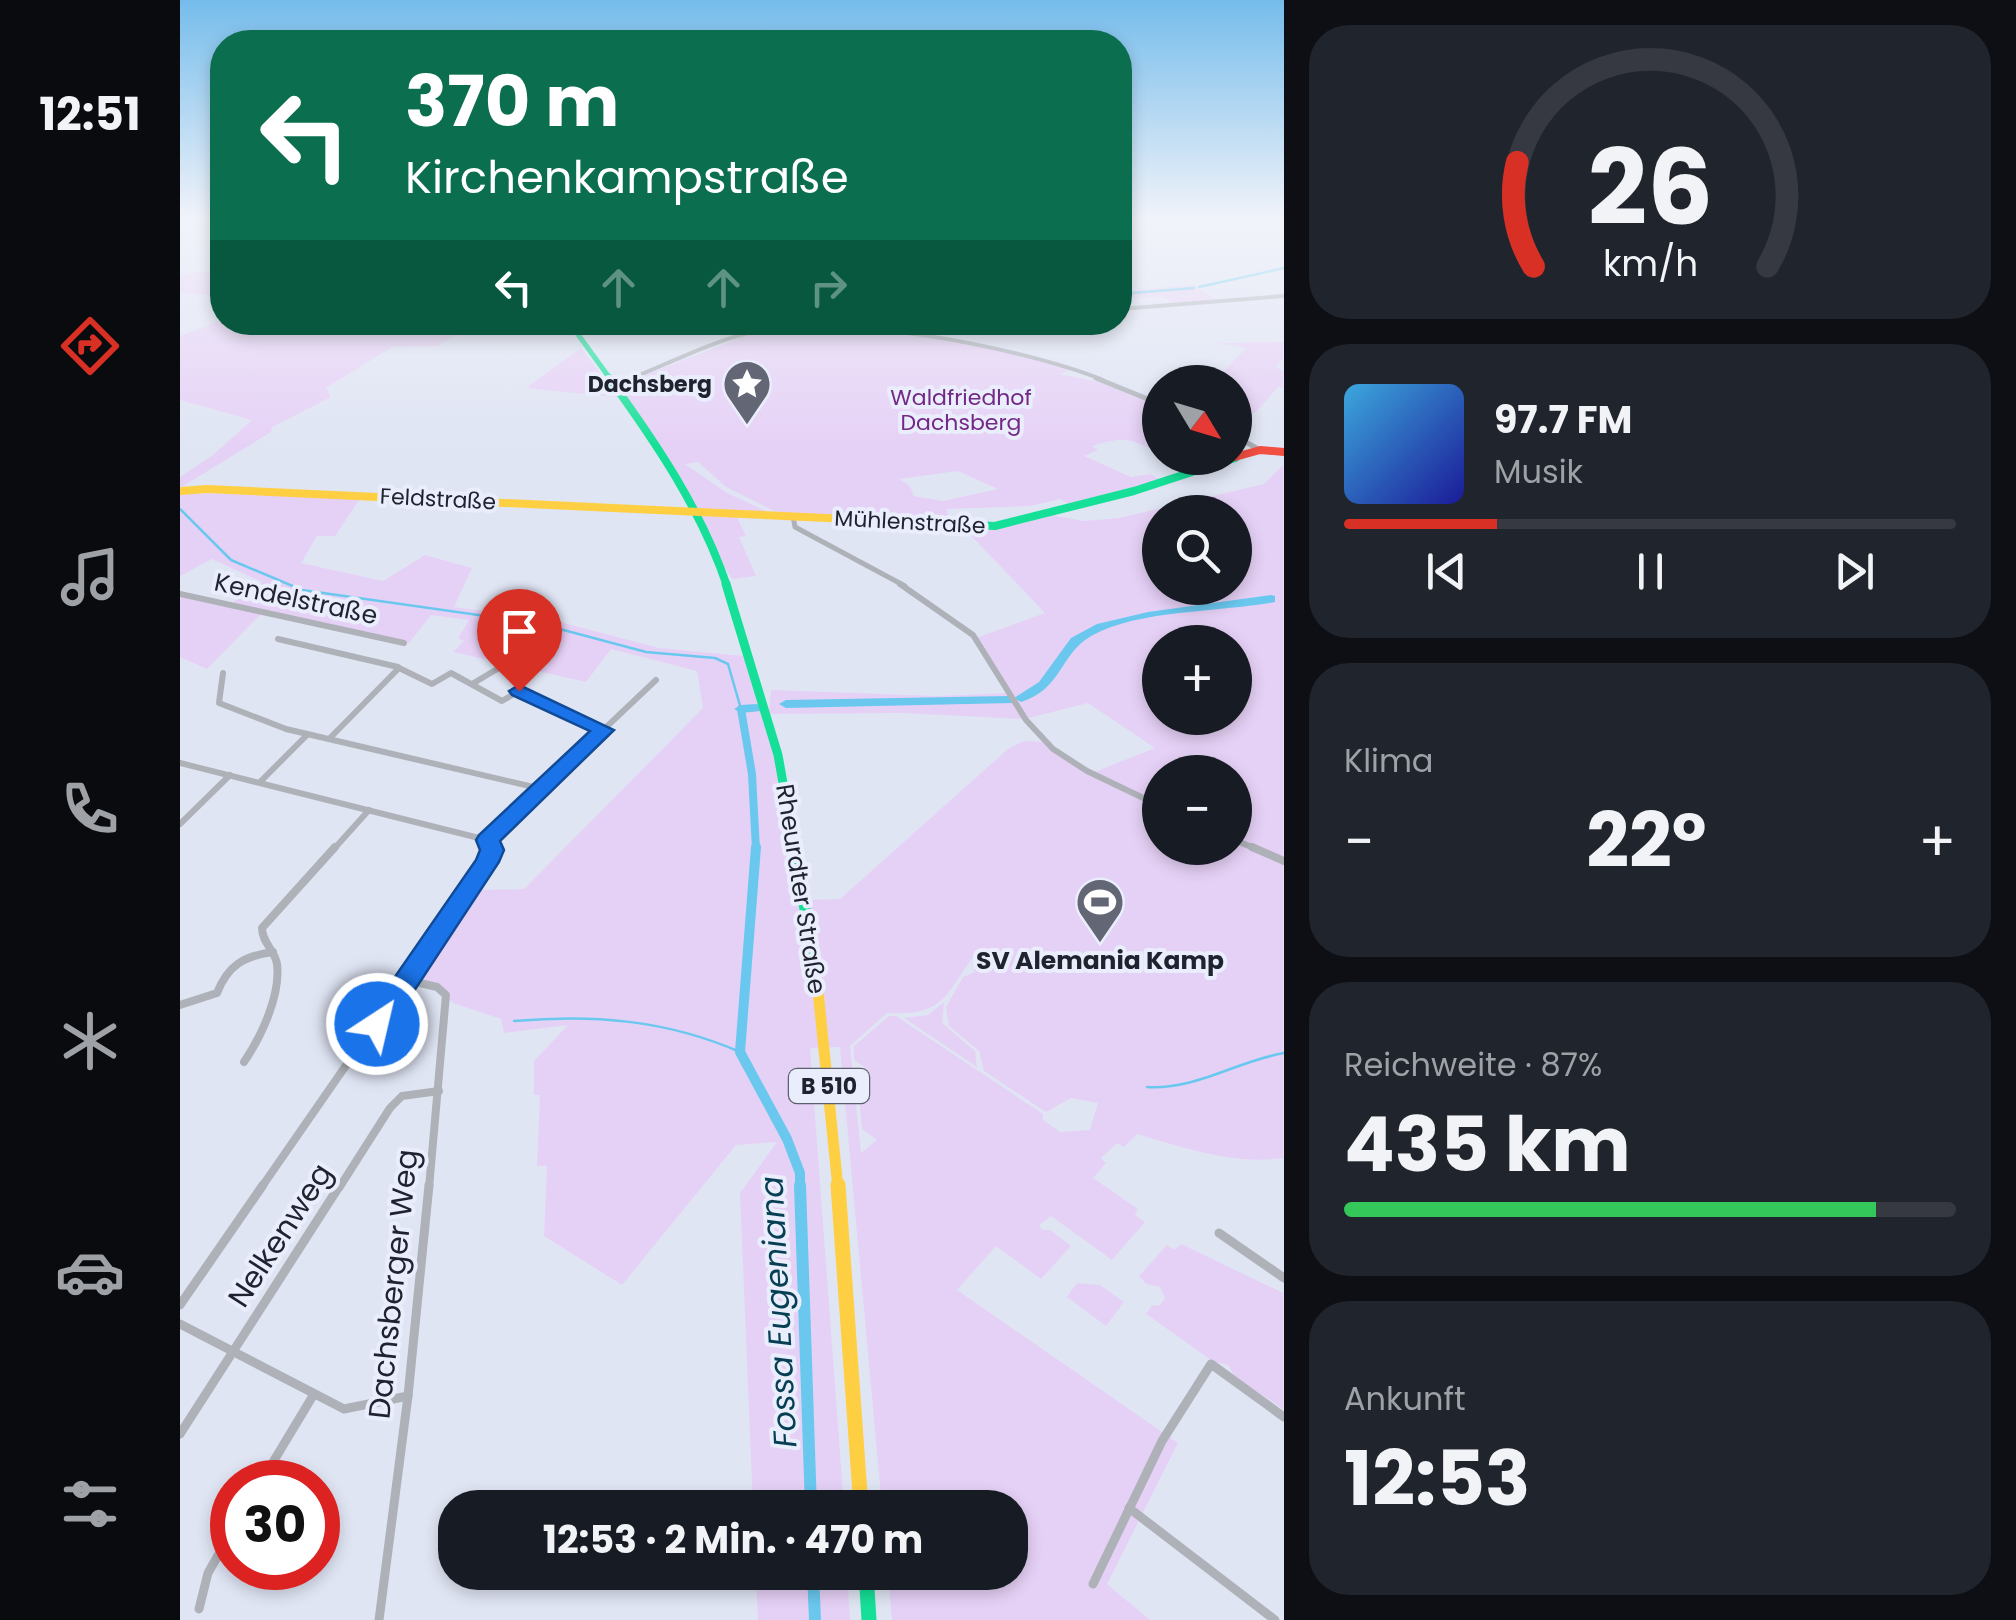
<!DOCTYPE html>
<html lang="de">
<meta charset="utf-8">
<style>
:root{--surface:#171b24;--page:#20242c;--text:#f1f3f6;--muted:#9ea1a6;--line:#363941;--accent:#d93025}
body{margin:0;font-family:Poppins,sans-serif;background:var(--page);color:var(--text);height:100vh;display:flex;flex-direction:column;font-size:38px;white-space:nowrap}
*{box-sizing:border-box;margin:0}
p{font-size:32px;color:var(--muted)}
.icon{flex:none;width:55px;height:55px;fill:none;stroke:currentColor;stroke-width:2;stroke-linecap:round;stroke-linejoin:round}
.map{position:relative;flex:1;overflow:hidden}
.side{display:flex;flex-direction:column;gap:25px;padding:25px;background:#0d0f14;width:732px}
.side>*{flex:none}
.banner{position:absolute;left:30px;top:30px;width:922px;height:305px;border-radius:40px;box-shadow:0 5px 15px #0003;background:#0b6e4f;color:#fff;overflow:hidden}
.needle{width:65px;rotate:128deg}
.tools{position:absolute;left:962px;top:365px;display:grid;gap:20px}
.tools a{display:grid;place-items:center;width:110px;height:110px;border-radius:50%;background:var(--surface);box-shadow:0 5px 15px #0003;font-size:50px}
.speed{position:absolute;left:30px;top:1460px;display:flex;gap:20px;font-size:50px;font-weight:700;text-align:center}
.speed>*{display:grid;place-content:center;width:130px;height:130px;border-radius:50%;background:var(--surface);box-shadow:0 5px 15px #0003;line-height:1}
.speed .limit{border:15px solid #d22;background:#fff;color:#111}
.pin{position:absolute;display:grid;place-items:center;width:85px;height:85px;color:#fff;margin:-102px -42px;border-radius:50% 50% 50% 0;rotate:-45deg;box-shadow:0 0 10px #0007}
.pin .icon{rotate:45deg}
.me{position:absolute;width:110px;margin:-55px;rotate:35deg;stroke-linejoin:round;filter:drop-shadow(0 0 8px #0008)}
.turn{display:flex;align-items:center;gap:35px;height:210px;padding:0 30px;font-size:45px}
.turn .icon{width:130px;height:130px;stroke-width:2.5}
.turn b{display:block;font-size:70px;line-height:85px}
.lanes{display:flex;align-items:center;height:95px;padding:0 30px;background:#0003;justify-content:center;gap:50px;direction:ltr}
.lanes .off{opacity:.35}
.big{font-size:75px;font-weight:700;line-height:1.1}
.side .widget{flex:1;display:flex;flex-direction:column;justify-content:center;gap:15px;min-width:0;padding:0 35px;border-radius:40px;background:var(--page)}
.side .dial{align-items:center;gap:0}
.dial svg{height:260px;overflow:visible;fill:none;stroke:var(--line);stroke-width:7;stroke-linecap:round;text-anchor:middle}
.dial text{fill:var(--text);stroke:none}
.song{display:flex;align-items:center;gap:30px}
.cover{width:120px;height:120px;border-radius:15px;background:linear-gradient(135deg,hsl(200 70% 55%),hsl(240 70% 35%))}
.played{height:10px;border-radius:5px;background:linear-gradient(90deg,var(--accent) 25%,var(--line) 25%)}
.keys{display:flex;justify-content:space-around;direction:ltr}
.heat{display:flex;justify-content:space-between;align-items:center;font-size:55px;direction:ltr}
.charge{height:15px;border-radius:8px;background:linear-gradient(90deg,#34c759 87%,var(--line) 0)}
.trip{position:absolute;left:258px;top:1490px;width:590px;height:100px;border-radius:40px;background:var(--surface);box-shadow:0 5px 15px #0003;font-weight:700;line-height:100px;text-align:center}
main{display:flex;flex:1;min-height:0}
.tabs{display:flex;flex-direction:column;width:180px;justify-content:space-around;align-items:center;background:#090b0e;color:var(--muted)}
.tabs .icon{width:70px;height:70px}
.tabs .current{color:var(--accent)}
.tabs b{font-size:45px;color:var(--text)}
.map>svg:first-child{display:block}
.green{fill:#e6d1f6;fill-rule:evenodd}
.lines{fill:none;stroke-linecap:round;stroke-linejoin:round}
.stream{stroke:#6ac8ef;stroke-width:2.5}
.canal-far2{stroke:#6ac8ef;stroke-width:8}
.canal-far1{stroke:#6ac8ef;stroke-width:10}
.canal{stroke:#6ac8ef;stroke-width:12}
.river{fill:#6ac8ef;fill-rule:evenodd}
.street-far4{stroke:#aeb2b8;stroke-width:4}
.street-far3{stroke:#aeb2b8;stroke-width:5}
.street-far2{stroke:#aeb2b8;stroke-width:6}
.street-far1{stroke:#aeb2b8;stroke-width:8}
.street{stroke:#aeb2b8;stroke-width:9}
.fast-far4{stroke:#16e098;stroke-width:5}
.fast-far3{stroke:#16e098;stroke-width:8}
.fast-far2{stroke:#16e098;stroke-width:9}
.fast-far1{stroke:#16e098;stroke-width:11}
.fast{stroke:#16e098;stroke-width:15}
.slow-far2{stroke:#ffcf43;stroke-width:8}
.slow-far1{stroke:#ffcf43;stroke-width:11}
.slow{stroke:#ffcf43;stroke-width:15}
.jam{stroke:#f24e42;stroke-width:8}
.route{fill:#1a73e8;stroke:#114b97;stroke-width:2.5}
.labels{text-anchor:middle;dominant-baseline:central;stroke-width:8;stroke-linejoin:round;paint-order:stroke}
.far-poi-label{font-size:22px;font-weight:bold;fill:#1f222f;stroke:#eaeefc;text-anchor:end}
.far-park-label{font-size:22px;fill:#732886;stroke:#eaeefc}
.far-street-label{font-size:22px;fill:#1f222f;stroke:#eaeefc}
.shield{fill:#eaeefc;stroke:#5c5f6c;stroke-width:2.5}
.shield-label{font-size:22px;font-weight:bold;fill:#1f222f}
.street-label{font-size:25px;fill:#1f222f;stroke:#eaeefc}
.poi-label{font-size:25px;font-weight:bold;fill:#1f222f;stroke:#eaeefc}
.near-street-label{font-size:30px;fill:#1f222f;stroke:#eaeefc}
.near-water-label{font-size:32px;font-style:italic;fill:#063f53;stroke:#eaeefc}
</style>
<main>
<nav class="tabs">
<b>12:51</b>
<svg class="icon current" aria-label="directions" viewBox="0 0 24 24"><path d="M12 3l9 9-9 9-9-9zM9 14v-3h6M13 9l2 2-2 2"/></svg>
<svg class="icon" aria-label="music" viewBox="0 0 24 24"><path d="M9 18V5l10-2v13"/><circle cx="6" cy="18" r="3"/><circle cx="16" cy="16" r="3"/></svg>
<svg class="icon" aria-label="phone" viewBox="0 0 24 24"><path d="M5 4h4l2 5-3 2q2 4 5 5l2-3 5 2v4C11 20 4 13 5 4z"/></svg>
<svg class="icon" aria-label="climate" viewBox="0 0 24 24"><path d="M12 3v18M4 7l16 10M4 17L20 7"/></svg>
<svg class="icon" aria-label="car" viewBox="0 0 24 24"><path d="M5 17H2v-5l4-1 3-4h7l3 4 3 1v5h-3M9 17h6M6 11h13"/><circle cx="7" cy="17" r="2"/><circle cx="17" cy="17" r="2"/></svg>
<svg class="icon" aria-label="filters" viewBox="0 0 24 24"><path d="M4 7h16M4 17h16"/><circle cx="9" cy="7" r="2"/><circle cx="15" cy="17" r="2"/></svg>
</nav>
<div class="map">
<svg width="1104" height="1620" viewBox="0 0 1104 1620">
<rect width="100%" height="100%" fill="#e0e5f4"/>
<g class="green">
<polygon points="33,271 42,273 42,295 0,294 0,274"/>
<polygon points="1013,285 1039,301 995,304 984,297 940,298 940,291"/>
<polygon points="42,320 42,322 296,323 257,346 212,347 146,388 151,397 92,427 91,432 0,488 0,477 33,455 72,420 0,400 0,336"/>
<path d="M633,328c87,5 178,11 259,41l-12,5 39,8 61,24v48c-26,-16 -39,-18 -68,-8l6,4 -14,6 47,21 19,-3 11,6 -92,24 -9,-5 -30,7 -83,3 2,12 -171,-8 -52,-26 -28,-25 -13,2 42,29 43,20h-35l11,23 -7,1 17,39 -24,3 -106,-181 -100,-10 55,-40 31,40 143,-56zM778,471l40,18 -55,12 -29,-5 -4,-10 -11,-7z"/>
<polygon points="1103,342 1103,359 1096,367 1103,371 1103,388 1098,387 1075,413 1055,408 1055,382 1018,382 1029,373 1042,373 1066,348 1038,343"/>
<path d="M1103,465v693c-50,7 -98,-10 -146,-24l-13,13 -7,-4 -16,15 5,5 -13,15 45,31 -3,6 10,7 -33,38 -61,-44 -12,9 3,5h8l21,16 -30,33 -45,-33 -39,44 221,153 -71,141 43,36h-258l-4,-47 122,-1v-64l-128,-1 -42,-460 -30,1 34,459h-91l-13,-314 37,-51 -41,3 -114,140 -78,-49 3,-70h-10l3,-71h-6v-34l34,-36 -64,8 -3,-14 -48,-16 -18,-16 -28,-7 75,-90 42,-1 179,-181 -6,-37 -86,-22 -25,33 -133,-30 11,-11 -6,-3 11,-18 -38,-5 -22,28 -178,-39 31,-22 -50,-23 -32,17v-83l181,4 -26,39h-18l-16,27 82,18 42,-26 47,13 -18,39 98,13 107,28 95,9 1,33 14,22 2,-22 166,6 73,-3 -34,-55 69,-25 -83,-87h49l34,-12 39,7 35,-3 145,-34zM980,512h75v76h-75zM980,642h75v76h-75zM908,703l67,45 -63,25 -48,-31 -20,-1 -16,8 -168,150 -35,1 -36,-186 133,-1 123,6zM980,772h75v76h-75zM793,957l3,2 -4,4 3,9 -12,5 -17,30 3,19 30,25 5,20 62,41 25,-14 27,5 -8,27 -30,2 -17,-12v-6l-147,-98h-7l-35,30v14l10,7 -7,6 5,56 15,11 -16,13 -11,-107 37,-33c55,3 57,-15 86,-56z"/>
<polygon points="0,596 81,614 27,669 0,657"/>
<polygon points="764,1002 762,1023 795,1051 797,1067 724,1018 748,1015"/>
<polygon points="1001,1244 1103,1293 1103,1409 1055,1377 1048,1365 1034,1362 966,1314 972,1305 979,1306 985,1298 980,1287 966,1284 959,1276 987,1245 994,1250"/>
<polygon points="897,1283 920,1285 944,1302 926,1326 887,1297"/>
<polygon points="576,1573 667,1573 670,1620 578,1620"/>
</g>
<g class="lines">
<g class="stream">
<polyline points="1019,287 1104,268"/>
<polyline points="940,294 1014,288"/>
<polyline points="0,509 51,560 122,590 361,624 466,652 535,658 548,664 561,709"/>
<path d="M334,1021c79,-7 153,-1 226,31"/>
<path d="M967,1087c49,3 90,-26 137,-34"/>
</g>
<polyline class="canal-far2" points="561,709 572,774 576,850"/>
<polyline class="canal-far1" points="576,847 560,1052 607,1139 620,1173 620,1188"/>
<g class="canal">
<polyline points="620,1185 631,1508"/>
<polyline points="633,1572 635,1620"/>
</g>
<g class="river">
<path d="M1091,595l4,1v6c-52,10 -137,8 -182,33 -33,17 -30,54 -72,67l-7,-4 25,-16 32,-44 26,-14 51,-12z"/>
<polygon points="828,696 835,700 833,703 606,708 599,704 606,700"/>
<polygon points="576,704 581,705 583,708 581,711 561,713 554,709 561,705"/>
</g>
<g class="street-far4">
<polyline points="940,309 1104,296"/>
<polyline points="697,329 772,322"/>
<path d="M447,380c41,-16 85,-39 129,-49 83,-19 268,17 347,49"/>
</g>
<g class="street-far3">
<polyline points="916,378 980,404"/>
<polyline points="437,384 453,378"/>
<polyline points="1055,436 1080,450"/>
<polyline points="613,516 615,527 725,586"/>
</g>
<g class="street-far2">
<polyline points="720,584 793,635 846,720 873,749 907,771 980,806"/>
<polyline points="0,594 224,643"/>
<polyline points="98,639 218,667"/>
<polyline points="43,673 39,703 106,729 362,789"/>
<polyline points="292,684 324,665"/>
<polyline points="150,738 219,668 252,684 271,673 322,701 339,691 423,730"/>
<polyline points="0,763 307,840"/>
<polyline points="81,781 127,735"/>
<polyline points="0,824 50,775"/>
<polyline points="307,840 476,680"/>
<polyline points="307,840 312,850"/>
<polyline points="1055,840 1078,850"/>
<polyline points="153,850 189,810"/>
</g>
<g class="street-far1">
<polyline points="1072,847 1104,861"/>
<polyline points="227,980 257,987 266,995 249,1188"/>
<path d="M0,1005l37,-12c11,-28 27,-37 56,-41"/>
<path d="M64,1062c17,-25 37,-67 33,-98 -2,-14 -15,-21 -15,-36l73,-81"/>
<polyline points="81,1188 307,862 311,847"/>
<polyline points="159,1188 210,1108 222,1096 259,1091"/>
</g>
<g class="street">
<polyline points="1039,1233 1104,1278"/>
<polyline points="0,1305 83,1185"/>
<polyline points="0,1324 164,1409 228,1396"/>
<polyline points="0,1434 160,1185"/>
<polyline points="81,1482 134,1394"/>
<polyline points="949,1508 1095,1620"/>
<polyline points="913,1584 982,1441 1031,1364 1104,1417"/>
<polyline points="19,1609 28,1573 52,1531"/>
<polyline points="199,1620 228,1396 249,1185"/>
</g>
<polyline class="fast-far4" points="389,322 431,380"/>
<g class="fast-far3">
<path d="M429,378c47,65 92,131 118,208"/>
<polyline points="753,523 815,526 954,491 1055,458"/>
</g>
<polyline class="fast-far2" points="546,584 598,755 615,850"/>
<polyline class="fast-far1" points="614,847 636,971"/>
<polyline class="fast" points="686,1572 689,1620"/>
<polyline class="slow-far2" points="0,491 27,489 753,523"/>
<polyline class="slow-far1" points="636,971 658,1188"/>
<polyline class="slow" points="658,1185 681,1508"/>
<polyline class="jam" points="1055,457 1080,450 1104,452"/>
</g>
<linearGradient id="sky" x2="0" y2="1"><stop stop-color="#75bceb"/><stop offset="0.49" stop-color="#f1f3fa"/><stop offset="1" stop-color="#f1f3fa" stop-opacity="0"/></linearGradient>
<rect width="1104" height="446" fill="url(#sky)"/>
<polygon class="route" points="339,685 434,730 320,841 324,850 319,862 207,1032 197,1035 187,1032 184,1024 187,1017 296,860 300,850 296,840 299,835 410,731 332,695 329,691"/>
<defs>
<g id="sight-pin" transform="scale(2.5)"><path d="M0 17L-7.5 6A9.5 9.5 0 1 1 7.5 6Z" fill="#636674" stroke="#eaeefc"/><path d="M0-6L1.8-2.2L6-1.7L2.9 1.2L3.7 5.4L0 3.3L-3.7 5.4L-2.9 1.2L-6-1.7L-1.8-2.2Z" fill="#fff"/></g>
<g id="stadium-pin" transform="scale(2.5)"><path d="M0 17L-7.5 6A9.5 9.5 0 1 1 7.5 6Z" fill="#636674" stroke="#eaeefc"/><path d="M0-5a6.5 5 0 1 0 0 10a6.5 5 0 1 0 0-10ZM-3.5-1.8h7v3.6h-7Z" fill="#fff"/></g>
</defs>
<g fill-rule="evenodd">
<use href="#sight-pin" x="567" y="384"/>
<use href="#stadium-pin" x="920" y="902"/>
</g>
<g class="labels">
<g class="far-poi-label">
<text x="532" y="384">Dachsberg</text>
</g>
<g class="far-park-label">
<text x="781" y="397">Waldfriedhof<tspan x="781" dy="25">Dachsberg</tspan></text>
</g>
<g class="far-street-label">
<text transform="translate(258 499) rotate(3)">Feldstraße</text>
<text transform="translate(730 522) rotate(3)">Mühlenstraße</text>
</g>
<rect class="shield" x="609" y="1069" width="80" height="34" rx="8"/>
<g class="shield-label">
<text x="649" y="1086">B 510</text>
</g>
<g class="street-label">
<text transform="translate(116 599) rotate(12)">Kendelstraße</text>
<text transform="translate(621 889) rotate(81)">Rheurdter Straße</text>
</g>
<g class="poi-label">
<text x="920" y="960">SV Alemania Kamp</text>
</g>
<g class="near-street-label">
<text transform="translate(100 1235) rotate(-57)">Nelkenweg</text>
<text transform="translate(213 1284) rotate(-84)">Dachsberger Weg</text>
</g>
<g class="near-water-label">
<text transform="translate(598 1312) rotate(-93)">Fossa Eugeniana</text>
</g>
</g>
</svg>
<div class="tools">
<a><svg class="needle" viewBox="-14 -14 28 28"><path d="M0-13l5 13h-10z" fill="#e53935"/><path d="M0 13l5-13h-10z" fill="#9ea1a6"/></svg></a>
<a><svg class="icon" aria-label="search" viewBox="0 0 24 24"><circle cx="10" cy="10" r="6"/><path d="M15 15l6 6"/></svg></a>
<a>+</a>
<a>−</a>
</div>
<div class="speed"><div class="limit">30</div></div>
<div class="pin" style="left:339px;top:691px;background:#d93025"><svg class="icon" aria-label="arrive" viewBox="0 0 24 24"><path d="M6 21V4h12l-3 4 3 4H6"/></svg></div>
<svg class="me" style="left:197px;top:1024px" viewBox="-20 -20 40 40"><circle r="17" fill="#1a73e8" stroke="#fff" stroke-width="3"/><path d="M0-11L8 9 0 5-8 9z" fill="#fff"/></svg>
<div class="trip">12:53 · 2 Min. · 470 m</div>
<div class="banner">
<div class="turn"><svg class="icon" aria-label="left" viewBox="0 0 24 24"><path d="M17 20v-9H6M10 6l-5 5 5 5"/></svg><div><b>370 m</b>Kirchenkampstraße</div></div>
<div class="lanes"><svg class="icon" aria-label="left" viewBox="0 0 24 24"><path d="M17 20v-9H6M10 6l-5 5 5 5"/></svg><svg class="icon off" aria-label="ahead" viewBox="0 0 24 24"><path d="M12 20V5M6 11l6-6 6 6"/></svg><svg class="icon off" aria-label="ahead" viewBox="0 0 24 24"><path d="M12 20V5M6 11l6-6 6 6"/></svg><svg class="icon off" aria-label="right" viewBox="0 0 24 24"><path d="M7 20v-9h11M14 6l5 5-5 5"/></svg></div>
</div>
</div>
<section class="side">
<div class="widget dial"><svg viewBox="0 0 100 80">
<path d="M14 69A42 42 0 1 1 86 69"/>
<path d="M14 69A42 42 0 0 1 9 37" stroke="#d93025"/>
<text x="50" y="56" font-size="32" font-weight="700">26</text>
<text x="50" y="72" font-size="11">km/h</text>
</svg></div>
<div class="widget">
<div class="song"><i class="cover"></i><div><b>97.7 FM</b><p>Musik</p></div></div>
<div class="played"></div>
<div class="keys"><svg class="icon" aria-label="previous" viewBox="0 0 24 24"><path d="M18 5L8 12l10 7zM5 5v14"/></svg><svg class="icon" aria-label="pause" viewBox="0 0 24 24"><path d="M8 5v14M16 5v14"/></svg><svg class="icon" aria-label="next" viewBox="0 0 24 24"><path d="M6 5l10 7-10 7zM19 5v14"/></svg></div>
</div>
<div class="widget"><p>Klima</p>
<div class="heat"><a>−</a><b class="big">22°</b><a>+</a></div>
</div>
<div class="widget"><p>Reichweite · 87%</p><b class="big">435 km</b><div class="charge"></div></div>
<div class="widget"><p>Ankunft</p><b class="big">12:53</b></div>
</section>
</main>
